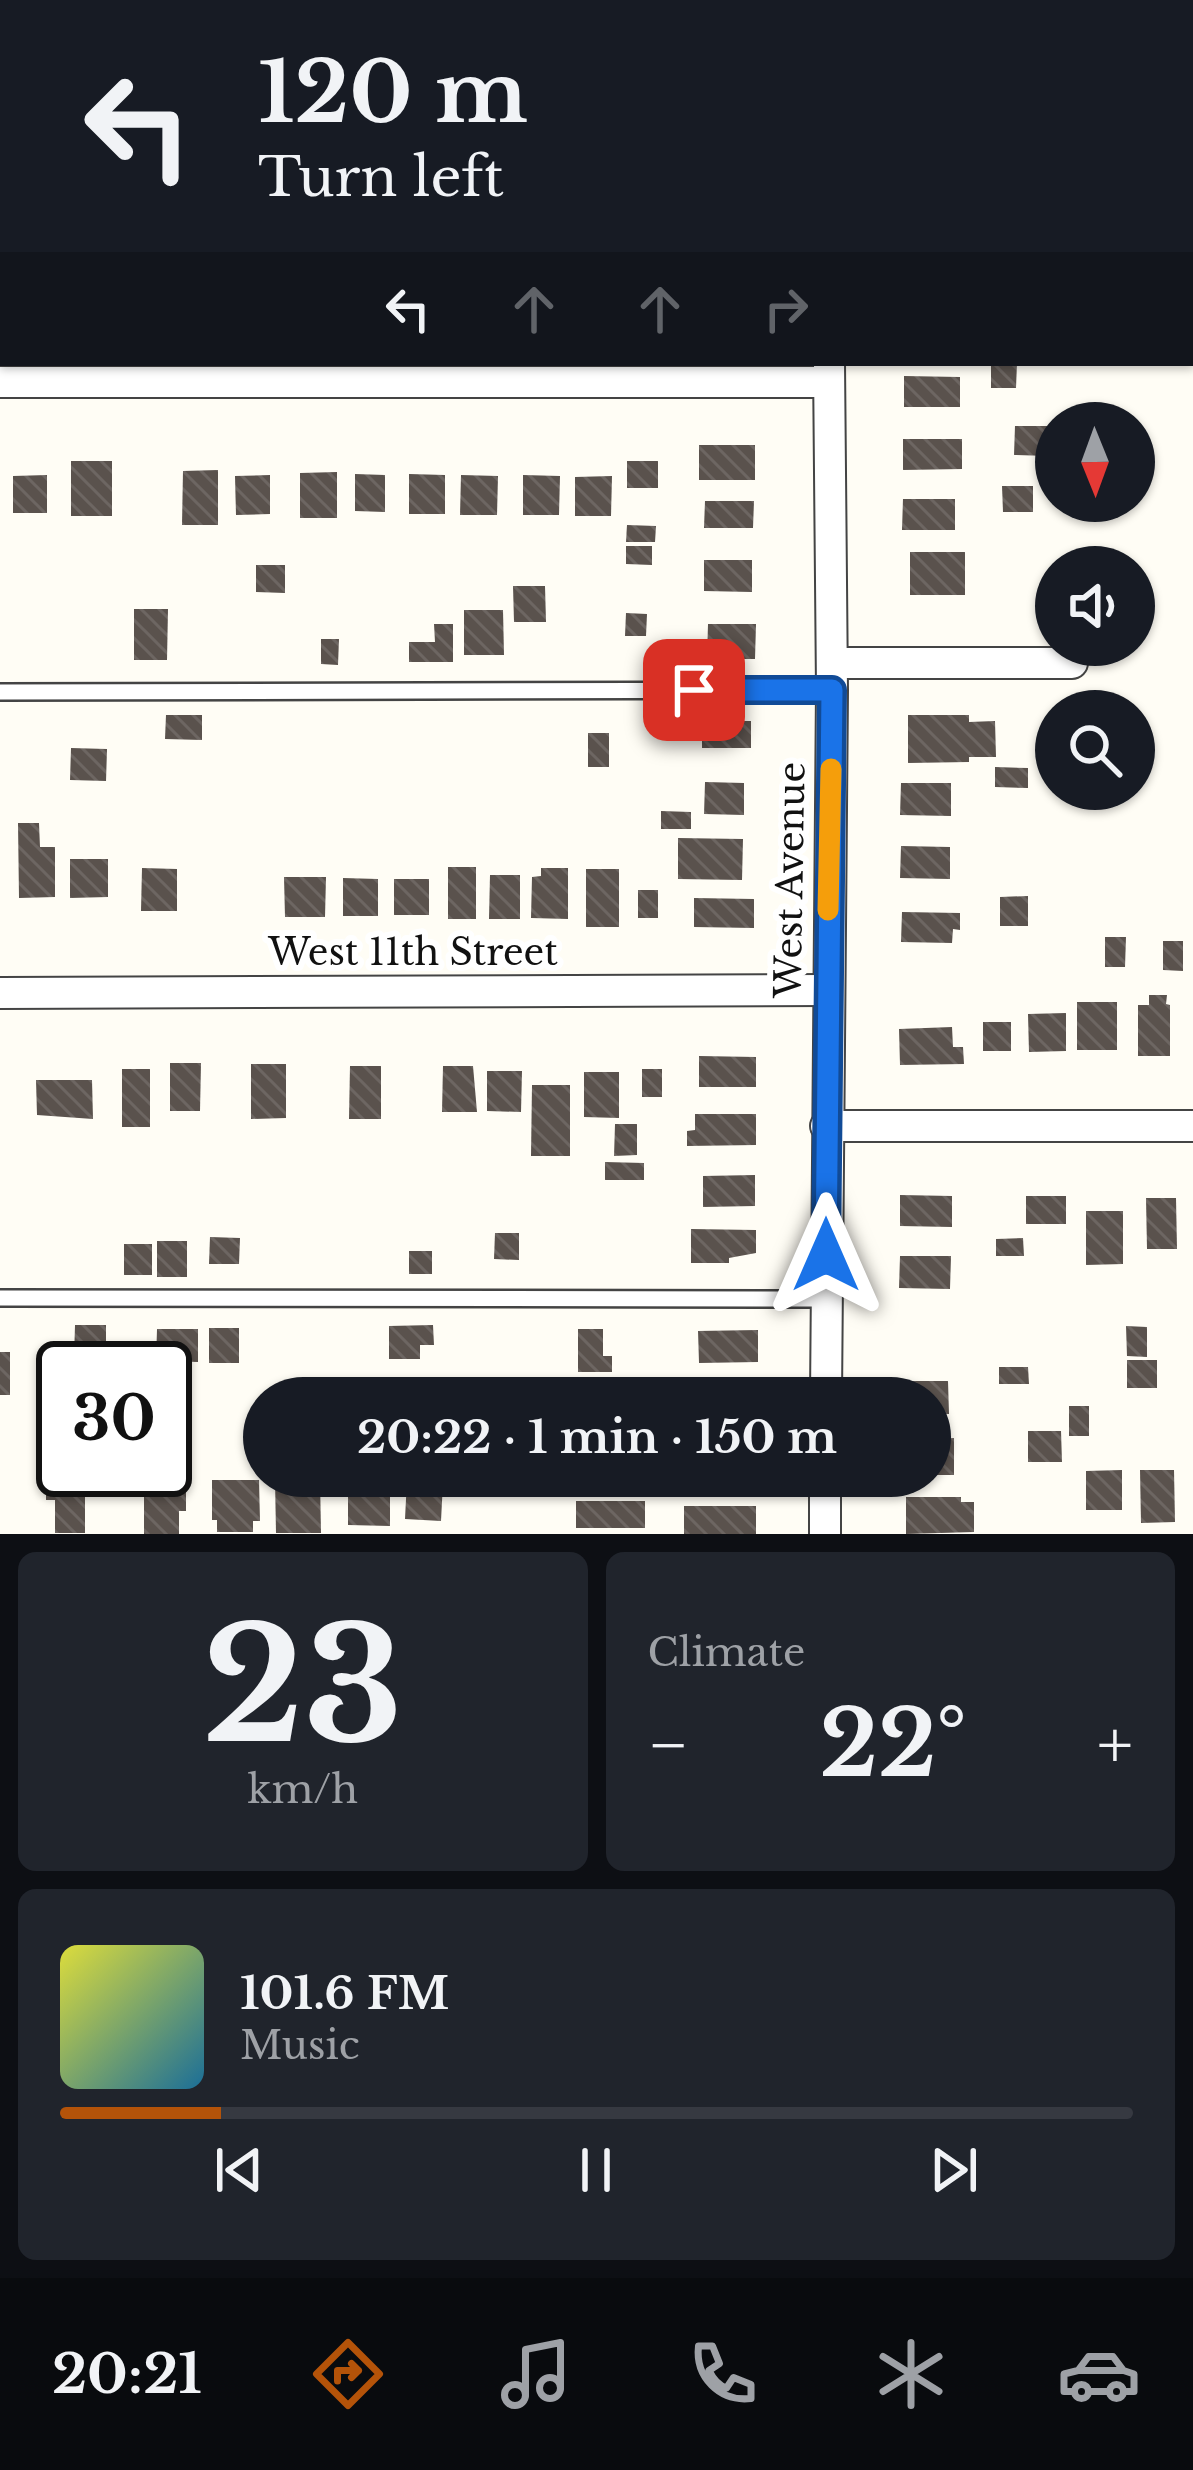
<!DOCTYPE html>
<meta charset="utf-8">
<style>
:root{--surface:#171b24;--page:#20242c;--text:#f1f3f6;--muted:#9ea1a6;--line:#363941;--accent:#b45309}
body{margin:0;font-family:"Libre Baskerville",serif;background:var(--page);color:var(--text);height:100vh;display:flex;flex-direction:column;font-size:45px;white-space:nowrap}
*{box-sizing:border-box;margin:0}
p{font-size:39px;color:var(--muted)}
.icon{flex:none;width:66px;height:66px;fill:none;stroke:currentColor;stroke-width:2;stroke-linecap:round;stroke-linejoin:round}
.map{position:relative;height:1534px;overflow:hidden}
.panel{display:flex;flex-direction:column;gap:18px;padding:18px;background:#0d0f14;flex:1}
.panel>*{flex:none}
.banner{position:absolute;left:0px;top:0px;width:1194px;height:366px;box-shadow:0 3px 9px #0004;background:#171b24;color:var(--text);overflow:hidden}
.needle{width:78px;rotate:179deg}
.buttons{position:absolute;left:1035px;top:402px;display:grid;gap:24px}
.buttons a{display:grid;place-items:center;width:120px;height:120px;border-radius:50%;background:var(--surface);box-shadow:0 3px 9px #0004;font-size:60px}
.speed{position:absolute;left:36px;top:1341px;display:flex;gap:24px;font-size:60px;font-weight:700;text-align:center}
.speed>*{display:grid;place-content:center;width:156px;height:156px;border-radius:50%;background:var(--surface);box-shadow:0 3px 9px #0004;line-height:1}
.speed .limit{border:6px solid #111;border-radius:18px;background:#fff;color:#111}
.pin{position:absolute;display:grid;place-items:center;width:102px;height:102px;color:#fff;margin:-51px;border-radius:24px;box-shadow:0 6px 18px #0006}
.me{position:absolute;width:132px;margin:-66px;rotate:0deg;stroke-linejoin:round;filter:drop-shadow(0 0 9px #0008)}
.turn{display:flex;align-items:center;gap:42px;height:252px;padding:0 60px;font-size:54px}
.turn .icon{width:156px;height:156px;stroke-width:2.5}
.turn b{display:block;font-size:84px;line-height:102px}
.lanes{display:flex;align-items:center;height:114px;padding:0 60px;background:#0003;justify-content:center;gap:60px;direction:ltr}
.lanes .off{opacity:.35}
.big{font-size:90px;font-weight:700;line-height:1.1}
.panel .tile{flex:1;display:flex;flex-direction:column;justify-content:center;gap:18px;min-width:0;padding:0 42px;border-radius:18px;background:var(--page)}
.panel .dial{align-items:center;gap:0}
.dial b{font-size:156px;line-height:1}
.song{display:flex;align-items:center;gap:36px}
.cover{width:144px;height:144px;border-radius:18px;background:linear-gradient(135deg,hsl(60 70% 55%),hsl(200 70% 35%))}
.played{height:12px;border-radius:6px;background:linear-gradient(90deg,var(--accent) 15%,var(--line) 15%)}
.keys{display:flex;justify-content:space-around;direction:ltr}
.heat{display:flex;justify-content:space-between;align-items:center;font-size:66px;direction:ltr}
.panel .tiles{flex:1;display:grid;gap:18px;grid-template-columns:1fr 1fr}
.tile:last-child{grid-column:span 2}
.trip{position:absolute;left:243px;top:1377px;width:708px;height:120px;border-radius:60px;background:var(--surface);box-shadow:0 3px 9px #0004;font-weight:700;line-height:120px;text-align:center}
.tab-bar{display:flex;height:192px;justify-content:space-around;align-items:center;background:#090b0e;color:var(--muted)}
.tab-bar .icon{width:84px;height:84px}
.tab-bar .current{color:var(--accent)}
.tab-bar b{font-size:54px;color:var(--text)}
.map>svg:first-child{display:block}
.building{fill:url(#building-back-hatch)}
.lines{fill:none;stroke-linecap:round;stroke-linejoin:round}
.lane-casing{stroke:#444;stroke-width:20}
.street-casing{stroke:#444;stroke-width:34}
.lane{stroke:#fff;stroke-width:15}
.street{stroke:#fff;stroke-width:30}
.route-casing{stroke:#114b97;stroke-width:30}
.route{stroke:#1a73e8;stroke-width:21}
.slow{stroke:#f59e0b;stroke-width:21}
.labels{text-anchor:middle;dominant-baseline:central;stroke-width:12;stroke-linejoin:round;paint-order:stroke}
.street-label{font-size:36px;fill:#111;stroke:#fff}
</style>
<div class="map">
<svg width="1193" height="1534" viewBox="0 0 1193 1534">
<defs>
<pattern id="building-back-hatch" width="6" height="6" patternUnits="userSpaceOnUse" patternTransform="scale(3)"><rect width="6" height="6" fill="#5a524d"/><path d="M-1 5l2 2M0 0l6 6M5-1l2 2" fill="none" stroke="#6d6662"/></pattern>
</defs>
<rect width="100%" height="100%" fill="#fffdf5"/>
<g class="building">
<polygon points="991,363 1017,363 1016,388 991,388"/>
<polygon points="904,376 960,377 960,407 904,407"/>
<polygon points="1015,426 1048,426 1048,456 1014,455"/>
<polygon points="903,439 962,439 962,469 903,470"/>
<rect x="699" y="445" width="56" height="35"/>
<rect x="71" y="461" width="41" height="55"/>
<rect x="627" y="461" width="31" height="27"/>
<polygon points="218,470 218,525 182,525 183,471"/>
<polygon points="337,472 337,518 300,518 300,473"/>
<polygon points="355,474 385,475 385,512 355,511"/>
<polygon points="409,474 445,475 445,514 409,514"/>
<polygon points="47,475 47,513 13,513 13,476"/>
<polygon points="270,475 270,514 236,515 235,476"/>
<polygon points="461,475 498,476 497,515 460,515"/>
<polygon points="523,475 560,476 559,515 523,515"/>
<polygon points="612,476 611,516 575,516 575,477"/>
<polygon points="1002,486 1033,486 1033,512 1003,512"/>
<polygon points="903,499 955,499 955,530 902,530"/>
<polygon points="705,501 754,501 753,528 704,528"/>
<polygon points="627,525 656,526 655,542 626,542"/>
<polygon points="626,546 652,546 652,565 626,564"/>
<rect x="910" y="552" width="55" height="43"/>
<polygon points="704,560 752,560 752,592 704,591"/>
<polygon points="256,565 285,565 285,593 256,592"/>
<polygon points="513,586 545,586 546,622 514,622"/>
<polygon points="134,609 168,609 167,660 134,660"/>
<polygon points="464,610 503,610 504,655 464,655"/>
<polygon points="626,613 647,614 646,636 625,636"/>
<polygon points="434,624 453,624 453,662 409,662 409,642 435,642"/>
<polygon points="708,624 756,624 755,659 707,659"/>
<polygon points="321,639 339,639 338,665 321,664"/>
<polygon points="166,715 202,715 202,740 165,739"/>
<polygon points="908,715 969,715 969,722 995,721 996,757 969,757 969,762 908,763"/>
<rect x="702" y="721" width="49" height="27"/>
<rect x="588" y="733" width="21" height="34"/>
<polygon points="71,748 107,749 106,781 70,780"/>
<polygon points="995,767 1028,768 1028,788 995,787"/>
<polygon points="705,782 744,783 744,815 704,814"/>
<polygon points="901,783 951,783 951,816 900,815"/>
<polygon points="661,811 691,812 691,829 661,829"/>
<polygon points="18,823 39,823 40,847 55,847 55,897 19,898"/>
<polygon points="678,838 743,839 742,880 678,879"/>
<polygon points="901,846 950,847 950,879 900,878"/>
<polygon points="70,859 108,859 108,897 70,898"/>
<rect x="448" y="867" width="28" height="52"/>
<polygon points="142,868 177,869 177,911 141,911"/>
<polygon points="541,868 568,868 568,919 531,918 532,877 541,876"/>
<rect x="586" y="869" width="33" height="58"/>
<polygon points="490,875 520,875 520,919 489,919"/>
<polygon points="284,877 326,877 325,917 285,917"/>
<polygon points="343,878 378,879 378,916 343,916"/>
<rect x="394" y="879" width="35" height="36"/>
<rect x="638" y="890" width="20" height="28"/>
<polygon points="1028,896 1028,926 1000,926 1000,897"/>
<polygon points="694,898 754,899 754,928 694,927"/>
<polygon points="902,912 960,913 960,930 953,929 952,943 901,942"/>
<polygon points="1105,937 1126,937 1125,967 1105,967"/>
<polygon points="1163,941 1183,941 1183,971 1163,970"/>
<polygon points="1149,995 1167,995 1166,1004 1170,1005 1170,1056 1138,1056 1138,1005 1149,1005"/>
<rect x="1077" y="1002" width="40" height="48"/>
<polygon points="1066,1013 1066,1051 1029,1052 1028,1014"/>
<rect x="983" y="1022" width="28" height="29"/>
<polygon points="952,1027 953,1047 963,1047 964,1064 900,1065 899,1029"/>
<polygon points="699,1056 756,1057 756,1087 699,1087"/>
<polygon points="170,1063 201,1063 200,1111 170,1111"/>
<polygon points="251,1064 286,1064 286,1118 251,1119"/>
<polygon points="350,1066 381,1066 381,1119 349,1119"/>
<polygon points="443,1066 473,1066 477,1112 442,1112"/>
<rect x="122" y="1069" width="28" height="58"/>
<rect x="642" y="1069" width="20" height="28"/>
<polygon points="487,1071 522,1071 521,1112 487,1111"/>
<polygon points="584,1072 619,1072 619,1118 584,1117"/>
<polygon points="36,1080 92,1080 93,1119 37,1115"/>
<polygon points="532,1085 570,1085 570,1156 531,1156"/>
<polygon points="695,1114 756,1114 756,1145 687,1146 687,1131 695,1130"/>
<polygon points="615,1124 637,1124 637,1155 614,1156"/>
<polygon points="605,1162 644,1163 644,1180 605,1180"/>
<polygon points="755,1175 755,1206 703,1207 703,1176"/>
<polygon points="900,1195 952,1196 952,1227 900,1226"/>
<rect x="1026" y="1196" width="40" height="28"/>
<polygon points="1146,1198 1176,1198 1177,1249 1147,1249"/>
<polygon points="1086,1211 1123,1211 1123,1264 1086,1265"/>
<polygon points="691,1229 756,1230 756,1253 729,1258 729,1263 691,1263"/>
<polygon points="495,1233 519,1233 519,1260 494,1259"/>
<polygon points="210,1237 240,1238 239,1264 209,1264"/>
<polygon points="1023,1238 1024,1256 996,1256 996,1239"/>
<rect x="157" y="1241" width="30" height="36"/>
<rect x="124" y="1244" width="28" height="31"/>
<rect x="409" y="1251" width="23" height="23"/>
<polygon points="900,1256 951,1256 950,1289 899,1288"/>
<polygon points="75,1325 106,1325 106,1357 74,1357"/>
<polygon points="433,1325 434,1345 420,1345 420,1359 389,1359 389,1326"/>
<polygon points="1126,1326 1147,1327 1147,1357 1127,1356"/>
<rect x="209" y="1328" width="30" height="35"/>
<polygon points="157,1329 198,1329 198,1362 156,1361"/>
<polygon points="578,1329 603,1329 603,1356 612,1356 612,1372 578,1372"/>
<polygon points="758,1330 758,1362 699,1363 698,1331"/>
<rect x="0" y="1352" width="10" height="43"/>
<rect x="1127" y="1360" width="30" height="28"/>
<polygon points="999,1367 1028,1367 1029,1384 999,1384"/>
<polygon points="898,1381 948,1381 949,1414 930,1414 930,1398 898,1398"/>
<rect x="1069" y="1406" width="20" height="30"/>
<polygon points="1028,1431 1061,1431 1062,1462 1028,1462"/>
<polygon points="954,1438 954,1475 930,1475 930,1439"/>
<polygon points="165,1455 186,1455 186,1511 179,1511 179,1534 144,1534 144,1485 153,1485 153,1470 165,1470"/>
<polygon points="46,1458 63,1458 63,1470 85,1470 85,1533 55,1533 55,1500 46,1500"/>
<polygon points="1122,1470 1122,1510 1086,1510 1086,1471"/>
<polygon points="1140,1470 1174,1470 1175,1522 1141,1523"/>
<polygon points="348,1476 390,1476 390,1526 348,1525"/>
<polygon points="414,1476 437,1476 437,1482 443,1482 441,1521 405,1519 407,1479 414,1479"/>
<rect x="583" y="1476" width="30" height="13"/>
<polygon points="320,1478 321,1533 276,1533 275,1479"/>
<polygon points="212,1480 259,1480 260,1521 253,1521 253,1532 217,1532 217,1520 212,1520"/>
<polygon points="906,1497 961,1497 961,1502 974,1502 974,1532 906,1534"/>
<rect x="576" y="1501" width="69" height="27"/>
<rect x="684" y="1506" width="72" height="28"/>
</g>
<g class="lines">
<g class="lane-casing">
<g id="lane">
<polyline points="1083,3 1083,0"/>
<polyline points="0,692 832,690"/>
<polyline points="0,1298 827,1299"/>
</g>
</g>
<g class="street-casing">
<g id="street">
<polyline points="830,3 830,0"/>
<polyline points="1191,175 1193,175"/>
<polyline points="0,382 829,382"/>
<polyline points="832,663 1072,663"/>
<polyline points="0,993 827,990"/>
<polyline points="826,1126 1193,1126"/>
<polyline points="826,1398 832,690 829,363"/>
<polyline points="825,1534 825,1476"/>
</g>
</g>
<use href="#lane" class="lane"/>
<use href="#street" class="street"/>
</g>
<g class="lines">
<g class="route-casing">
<polyline id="route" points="694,690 832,690 826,1255"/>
</g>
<use href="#route" class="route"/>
<polyline class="slow" points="828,910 831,769"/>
</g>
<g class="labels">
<g class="street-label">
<text transform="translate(790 880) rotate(-89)">West Avenue</text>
<text x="413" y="952">West 11th Street</text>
</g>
</g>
</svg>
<div class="buttons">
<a><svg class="needle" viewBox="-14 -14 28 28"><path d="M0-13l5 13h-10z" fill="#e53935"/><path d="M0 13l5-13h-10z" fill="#9ea1a6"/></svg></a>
<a><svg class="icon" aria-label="sound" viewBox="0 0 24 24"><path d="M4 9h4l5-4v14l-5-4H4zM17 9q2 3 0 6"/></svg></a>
<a><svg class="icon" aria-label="search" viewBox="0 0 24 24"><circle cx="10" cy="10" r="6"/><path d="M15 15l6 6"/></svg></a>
</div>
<div class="speed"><div class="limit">30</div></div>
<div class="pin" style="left:694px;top:690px;background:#d93025"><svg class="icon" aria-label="arrive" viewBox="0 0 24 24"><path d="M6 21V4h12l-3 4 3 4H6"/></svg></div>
<svg class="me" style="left:826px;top:1255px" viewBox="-20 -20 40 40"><path d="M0-17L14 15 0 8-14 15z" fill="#1a73e8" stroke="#fff" stroke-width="4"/></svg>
<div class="trip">20:22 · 1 min · 150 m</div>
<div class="banner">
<div class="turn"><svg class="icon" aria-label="left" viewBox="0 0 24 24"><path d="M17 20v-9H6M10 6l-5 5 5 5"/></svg><div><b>120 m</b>Turn left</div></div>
<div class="lanes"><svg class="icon" aria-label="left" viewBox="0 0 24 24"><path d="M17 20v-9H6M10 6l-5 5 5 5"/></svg><svg class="icon off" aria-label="ahead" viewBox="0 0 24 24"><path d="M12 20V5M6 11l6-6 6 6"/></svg><svg class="icon off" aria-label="ahead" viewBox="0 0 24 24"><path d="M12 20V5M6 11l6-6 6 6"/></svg><svg class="icon off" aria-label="right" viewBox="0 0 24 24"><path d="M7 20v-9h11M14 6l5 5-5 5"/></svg></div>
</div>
</div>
<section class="panel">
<div class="tiles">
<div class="tile dial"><b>23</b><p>km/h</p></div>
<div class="tile"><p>Climate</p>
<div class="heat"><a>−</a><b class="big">22°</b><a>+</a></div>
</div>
<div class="tile">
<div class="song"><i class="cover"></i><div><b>101.6 FM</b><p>Music</p></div></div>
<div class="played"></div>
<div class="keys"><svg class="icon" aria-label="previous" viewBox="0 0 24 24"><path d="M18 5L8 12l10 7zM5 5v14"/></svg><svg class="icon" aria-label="pause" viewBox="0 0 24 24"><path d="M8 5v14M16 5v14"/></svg><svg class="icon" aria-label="next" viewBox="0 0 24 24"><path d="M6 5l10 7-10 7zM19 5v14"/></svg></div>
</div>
</div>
</section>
<nav class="tab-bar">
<b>20:21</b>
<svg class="icon current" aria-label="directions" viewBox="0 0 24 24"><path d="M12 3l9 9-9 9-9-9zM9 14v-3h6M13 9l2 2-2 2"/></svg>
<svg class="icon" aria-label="music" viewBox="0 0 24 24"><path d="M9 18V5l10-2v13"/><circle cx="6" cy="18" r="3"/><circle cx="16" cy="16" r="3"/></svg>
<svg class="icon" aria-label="phone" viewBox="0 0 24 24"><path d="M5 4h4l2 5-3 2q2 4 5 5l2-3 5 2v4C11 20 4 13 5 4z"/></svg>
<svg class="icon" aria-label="climate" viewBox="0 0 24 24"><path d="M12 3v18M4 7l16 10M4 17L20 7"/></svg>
<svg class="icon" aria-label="car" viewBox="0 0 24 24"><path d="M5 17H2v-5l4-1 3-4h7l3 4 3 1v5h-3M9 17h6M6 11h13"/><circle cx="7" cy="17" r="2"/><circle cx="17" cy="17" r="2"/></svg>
</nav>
